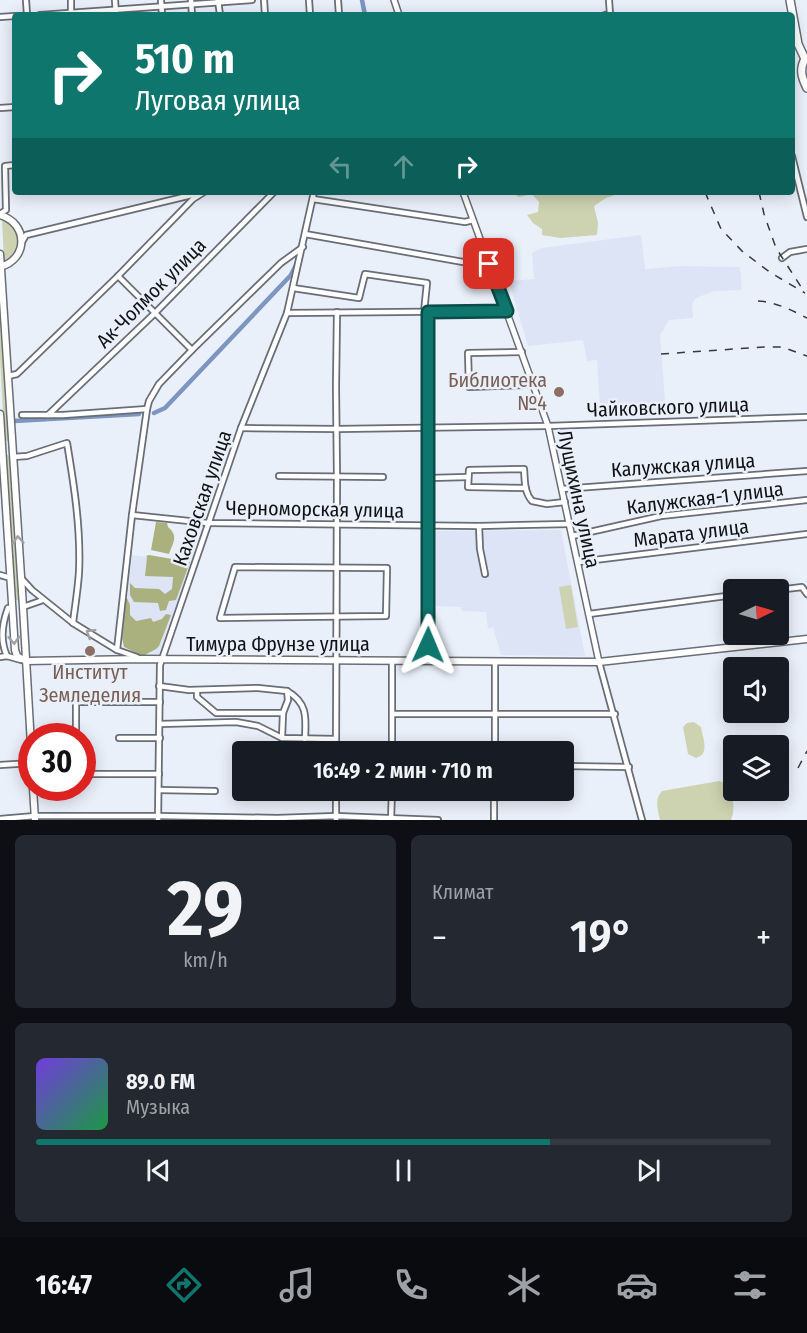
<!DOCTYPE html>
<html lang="ru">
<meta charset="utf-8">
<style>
:root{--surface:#171b24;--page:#242831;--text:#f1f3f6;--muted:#9ea1a6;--line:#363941;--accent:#0f766e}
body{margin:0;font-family:"Fira Sans Condensed",sans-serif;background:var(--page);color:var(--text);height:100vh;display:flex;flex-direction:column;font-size:22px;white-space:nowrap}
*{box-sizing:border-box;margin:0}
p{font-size:20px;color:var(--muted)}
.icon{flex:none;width:33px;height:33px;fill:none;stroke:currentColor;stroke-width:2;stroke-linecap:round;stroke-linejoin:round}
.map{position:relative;height:820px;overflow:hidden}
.drawer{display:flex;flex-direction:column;gap:15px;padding:15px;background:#0d0f14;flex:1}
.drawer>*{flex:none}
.banner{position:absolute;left:12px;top:12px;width:783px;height:183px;border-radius:6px;box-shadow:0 3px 15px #0003;background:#0f766e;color:#fff;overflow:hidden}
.needle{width:39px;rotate:85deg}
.tools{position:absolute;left:723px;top:579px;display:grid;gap:12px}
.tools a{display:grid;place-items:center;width:66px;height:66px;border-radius:6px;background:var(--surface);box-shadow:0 3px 15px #0003;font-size:30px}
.speed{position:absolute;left:18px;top:723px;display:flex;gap:12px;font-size:30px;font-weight:700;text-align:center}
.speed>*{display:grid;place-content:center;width:78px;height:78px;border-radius:50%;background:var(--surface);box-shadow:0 3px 15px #0003;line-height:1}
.speed .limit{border:9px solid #d22;background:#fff;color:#111}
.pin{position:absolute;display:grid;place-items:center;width:51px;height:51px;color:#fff;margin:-26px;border-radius:12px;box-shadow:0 3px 9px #0006}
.me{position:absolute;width:66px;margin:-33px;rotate:1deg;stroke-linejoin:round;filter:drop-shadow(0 0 4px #0008)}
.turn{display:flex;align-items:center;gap:21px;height:126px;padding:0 24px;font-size:27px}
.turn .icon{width:78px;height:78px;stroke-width:2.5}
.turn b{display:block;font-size:42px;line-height:51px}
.lanes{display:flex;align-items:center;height:57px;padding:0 24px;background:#0003;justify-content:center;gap:30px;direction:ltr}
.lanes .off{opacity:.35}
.big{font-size:45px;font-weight:600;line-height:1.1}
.drawer .tile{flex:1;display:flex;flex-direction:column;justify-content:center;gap:9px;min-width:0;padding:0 21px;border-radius:9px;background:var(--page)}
.drawer .dial{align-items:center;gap:0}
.dial b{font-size:78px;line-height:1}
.song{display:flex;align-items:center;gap:18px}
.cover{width:72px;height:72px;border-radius:9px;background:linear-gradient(135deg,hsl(260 70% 55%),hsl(140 70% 35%))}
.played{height:6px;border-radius:3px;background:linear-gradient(90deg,var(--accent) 70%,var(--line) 70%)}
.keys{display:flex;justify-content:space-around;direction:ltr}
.heat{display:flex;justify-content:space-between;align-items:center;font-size:33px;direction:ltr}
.drawer .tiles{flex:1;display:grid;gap:15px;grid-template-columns:1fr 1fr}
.tile:last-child{grid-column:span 2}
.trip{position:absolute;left:232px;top:741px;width:342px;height:60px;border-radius:6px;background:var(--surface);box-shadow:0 3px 15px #0003;font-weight:600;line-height:60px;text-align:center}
.menu{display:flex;height:96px;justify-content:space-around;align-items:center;background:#090b0e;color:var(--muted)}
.menu .icon{width:42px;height:42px}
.menu .active{color:var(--accent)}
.menu b{font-size:27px;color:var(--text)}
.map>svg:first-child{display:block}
.built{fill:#dce4f5}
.green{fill:#cdd2b1}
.forest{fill:#aab17e}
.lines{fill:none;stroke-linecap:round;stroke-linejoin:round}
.canal{stroke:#7d96c1;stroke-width:4.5}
.minor-casing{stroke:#696d76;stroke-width:8}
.tertiary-casing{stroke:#696d76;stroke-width:8}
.secondary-casing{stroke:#696d76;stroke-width:9}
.primary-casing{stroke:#696d76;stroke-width:10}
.minor{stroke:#fff;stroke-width:4.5}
.tertiary{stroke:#fff;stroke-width:5}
.secondary{stroke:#fff;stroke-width:6}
.primary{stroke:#fff;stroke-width:7}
.rail{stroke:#36383d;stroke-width:1.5;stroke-dasharray:8 8;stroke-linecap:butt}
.oneway{stroke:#a0a0a2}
.route-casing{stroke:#0a4d48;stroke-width:15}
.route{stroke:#0f766e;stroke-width:10}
.education-dot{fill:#8d6e63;stroke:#eaf0fa;stroke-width:2}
.labels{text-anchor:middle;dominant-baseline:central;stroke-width:5;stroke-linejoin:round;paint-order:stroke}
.street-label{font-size:20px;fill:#111216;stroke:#eaf0fa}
.education-label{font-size:20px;fill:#785e54;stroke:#eaf0fa;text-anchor:end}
</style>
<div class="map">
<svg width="807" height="820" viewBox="0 0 807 820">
<rect width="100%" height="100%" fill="#eaf0fa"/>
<g class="built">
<polygon points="641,235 645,269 682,266 740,267 742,290 714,291 696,298 692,304 693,318 669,320 660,335 666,415 601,419 597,360 587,361 583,340 528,346 509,281 534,279 532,253 542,248"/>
<polygon points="561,530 585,656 501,655 493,627 488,629 486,612 462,611 461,607 431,606 431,531"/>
<polygon points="132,555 191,562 159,654 141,653 126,644 127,601"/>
</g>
<g class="green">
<polygon points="510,192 624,192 606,198 594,206 598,223 597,235 560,238 542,235 542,229 533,223 527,215 538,212 539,202 532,194 519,197"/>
<path d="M2,219c20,10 22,31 2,43z"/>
<polygon points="0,285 9,440 8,442 5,439 4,433 0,357"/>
<polygon points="7,455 8,455 10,458 19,589 18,600 15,601 14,598 6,464"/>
<polygon points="571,585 578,627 566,629 559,587"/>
<path d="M694,722l7,5c2,12 9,27 -5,31l-8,-4 -5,-27 4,-4z"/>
<path d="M719,781l6,2c8,8 11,26 6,37h-71c-2,-10 -6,-21 2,-29z"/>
</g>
<g class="forest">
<path d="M156,522l11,1 1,4c11,9 5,16 1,27l-18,-4z"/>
<polygon points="149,555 190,562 176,600 169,601 166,610 160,611 158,603 134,602 130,595 130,583 135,588 159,589 165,594 172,589 173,577 145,576 147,557 146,556"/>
<polygon points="126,596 130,605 130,615 136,621 151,618 153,622 162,619 166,614 171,615 159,646 156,649 143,656 124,647 122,638"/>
</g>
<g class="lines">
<g class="canal">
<polyline points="362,0 365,15"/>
<polyline points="154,413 165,408 291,275 296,265"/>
<polyline points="14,421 139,414"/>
</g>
<g class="minor-casing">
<g id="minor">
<polyline points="26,0 27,15"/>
<polyline points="71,0 71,15"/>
<polyline points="115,0 116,15"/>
<polyline points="161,0 162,15"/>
<polyline points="191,0 192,15"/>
<polyline points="218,0 220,15"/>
<polyline points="264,0 265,15"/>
<polyline points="309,0 310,15"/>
<polyline points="338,0 339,15"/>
<polyline points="40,15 252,0"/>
<polyline points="605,15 610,14 609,0"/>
<polyline points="0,17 15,16"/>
<polyline points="0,108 15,107"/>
<polyline points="792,156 807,217"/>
<polyline points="313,199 465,222 473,220"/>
<polyline points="0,214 6,210 5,166 15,165"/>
<polyline points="305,234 480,265 489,264"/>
<polyline points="22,242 26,235 200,193"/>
<polyline points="782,258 790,252 807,249"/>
<polyline points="118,276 192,350"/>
<polyline points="293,288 359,298 365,274 427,283 424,312"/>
<polyline points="428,312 428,661"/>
<polyline points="287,313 507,311"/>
<polyline points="522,352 468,353 469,387 525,385 533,382"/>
<polyline points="8,376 17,374 118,276 193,199 204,192"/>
<polyline points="147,409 149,401 159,384 192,350 281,263 303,247"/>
<polyline points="22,415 63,415 147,409 132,515 117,650"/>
<polyline points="48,415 155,313 274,192"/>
<polyline points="241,428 337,429 548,426 807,417"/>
<path d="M13,457l14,-1 40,-13c7,42 14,86 12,129 -1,17 -4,34 -6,51"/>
<polyline points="279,476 383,477"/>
<polyline points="429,478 468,477"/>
<path d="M526,488l-58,-1 1,-17 55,-1c1,12 0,23 8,32l15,3 18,-2"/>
<polyline points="562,489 807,471"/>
<polyline points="132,515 208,523 479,526 569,524"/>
<polyline points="479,526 480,549 485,574"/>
<polyline points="572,536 661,516 807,500"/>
<polyline points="578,562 807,534"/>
<polygon points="235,567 387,568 386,616 220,618"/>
<polyline points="0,575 11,578"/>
<polyline points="21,578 32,590 73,623 117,650 137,657"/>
<polyline points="778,590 802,587 807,594"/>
<polyline points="23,607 43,600"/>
<polyline points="589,614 734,595"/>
<path d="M7,656c-7,-15 -5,-32 1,-48h4"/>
<polyline points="0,657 7,656 21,660"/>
<polyline points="392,661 392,752"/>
<polyline points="599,662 642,820"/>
<polyline points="159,686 189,690 258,688 287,691 288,700 283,713 282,738"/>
<polyline points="197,690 197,697 216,713 283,713"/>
<path d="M287,691c21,12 19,27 18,48"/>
<polyline points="392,714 615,714"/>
<polyline points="160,724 236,722 258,726 282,738 336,739"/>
<polyline points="76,736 76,702 160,702"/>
<polyline points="119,738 160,738"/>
<polyline points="336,752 337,477 336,387 337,312"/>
<polyline points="495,752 495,662"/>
<polyline points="0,765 32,763"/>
<polyline points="564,766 629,767"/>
<polyline points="82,774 159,774"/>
<polyline points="159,790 215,791"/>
<polyline points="0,819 35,816 158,816 277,818 336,816 438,820"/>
<polyline points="158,820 160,665 241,428 287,313 314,192"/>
<polyline points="336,820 336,790"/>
<polyline points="391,820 392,790"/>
<polyline points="494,820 494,790"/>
</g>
</g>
<g class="tertiary-casing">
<g id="tertiary">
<polyline points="394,0 399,15"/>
<polyline points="463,192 548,426 599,662"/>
</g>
</g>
<g class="secondary-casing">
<g id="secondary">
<path d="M0,215c28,8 29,44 0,52"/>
<polyline points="0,254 23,607 32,762"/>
<polyline points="0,414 15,650 17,656 26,661"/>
<polyline points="26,661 142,659 599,662 807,639"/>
<polyline points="33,788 35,820"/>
</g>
</g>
<g class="primary-casing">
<g id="primary">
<polyline points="790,0 798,44 805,59"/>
<path d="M805,59c-6,11 -3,19 2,29"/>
</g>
</g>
<use href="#minor" class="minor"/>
<use href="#tertiary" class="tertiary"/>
<use href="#secondary" class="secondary"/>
<use href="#primary" class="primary"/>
<g class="rail">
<polyline points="705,192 721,229 743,252 771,273 805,293"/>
<polyline points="759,192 764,214 776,248 803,290"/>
<path d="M758,301c18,1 33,9 49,17"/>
<polyline points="661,354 764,347 782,347 807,356"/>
<polyline points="798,768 807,751"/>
</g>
</g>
<defs><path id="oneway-chevron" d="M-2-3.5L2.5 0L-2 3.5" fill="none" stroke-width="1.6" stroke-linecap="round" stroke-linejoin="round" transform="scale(1.5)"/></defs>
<g class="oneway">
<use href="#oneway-chevron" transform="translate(18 540) rotate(-94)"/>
<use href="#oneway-chevron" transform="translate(90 633) rotate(-148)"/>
<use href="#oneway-chevron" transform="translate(14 640) rotate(87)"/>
</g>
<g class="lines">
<g class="route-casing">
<polyline id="route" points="428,645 428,312 507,311 489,264"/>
</g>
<use href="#route" class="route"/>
</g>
<g class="education-dot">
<circle cx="559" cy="392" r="6"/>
<circle cx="90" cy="651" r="6"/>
</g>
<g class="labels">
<g class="street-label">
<text transform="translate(151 293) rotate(-45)">Ак-Чолмок улица</text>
<text transform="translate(668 407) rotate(-2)">Чайковского улица</text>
<text transform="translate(683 465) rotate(-4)">Калужская улица</text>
<text transform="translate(202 498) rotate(-71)">Каховская улица</text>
<text transform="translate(705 498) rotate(-7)">Калужская-1 улица</text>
<text transform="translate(579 499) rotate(78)">Лущихина улица</text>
<text transform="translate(315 509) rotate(1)">Черноморская улица</text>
<text transform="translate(691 533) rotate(-7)">Марата улица</text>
<text x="278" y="644">Тимура Фрунзе улица</text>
</g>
<g class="education-label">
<text x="547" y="380">Библиотека<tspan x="547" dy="23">№4</tspan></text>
<text x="90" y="672" text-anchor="middle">Институт<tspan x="90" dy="23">Земледелия</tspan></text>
</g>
</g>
</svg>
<div class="tools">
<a><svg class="needle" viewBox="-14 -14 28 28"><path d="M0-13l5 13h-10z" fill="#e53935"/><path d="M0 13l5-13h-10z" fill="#9ea1a6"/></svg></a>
<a><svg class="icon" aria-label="sound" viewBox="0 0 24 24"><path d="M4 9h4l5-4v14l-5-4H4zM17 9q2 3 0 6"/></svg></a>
<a><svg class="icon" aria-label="layers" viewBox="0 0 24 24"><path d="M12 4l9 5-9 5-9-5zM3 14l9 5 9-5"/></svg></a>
</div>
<div class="speed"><div class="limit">30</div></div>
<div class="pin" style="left:489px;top:264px;background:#d93025"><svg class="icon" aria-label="arrive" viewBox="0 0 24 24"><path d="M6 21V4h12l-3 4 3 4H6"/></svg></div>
<svg class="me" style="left:428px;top:645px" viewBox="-20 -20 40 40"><path d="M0-17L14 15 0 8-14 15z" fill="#0f766e" stroke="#fff" stroke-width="4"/></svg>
<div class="trip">16:49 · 2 мин · 710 m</div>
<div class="banner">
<div class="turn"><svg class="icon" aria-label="right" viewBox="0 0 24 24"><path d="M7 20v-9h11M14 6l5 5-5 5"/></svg><div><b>510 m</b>Луговая улица</div></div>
<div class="lanes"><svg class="icon off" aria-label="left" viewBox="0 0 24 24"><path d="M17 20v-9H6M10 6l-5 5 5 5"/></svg><svg class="icon off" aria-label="ahead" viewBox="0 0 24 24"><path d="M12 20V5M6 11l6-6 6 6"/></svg><svg class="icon" aria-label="right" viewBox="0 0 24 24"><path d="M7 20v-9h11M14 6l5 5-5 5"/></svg></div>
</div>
</div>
<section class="drawer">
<div class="tiles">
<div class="tile dial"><b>29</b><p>km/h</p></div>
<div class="tile"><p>Климат</p>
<div class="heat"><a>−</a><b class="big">19°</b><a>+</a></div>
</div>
<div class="tile">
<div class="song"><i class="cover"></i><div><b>89.0 FM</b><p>Музыка</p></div></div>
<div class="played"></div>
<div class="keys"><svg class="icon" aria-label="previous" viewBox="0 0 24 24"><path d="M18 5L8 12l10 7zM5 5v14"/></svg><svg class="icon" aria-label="pause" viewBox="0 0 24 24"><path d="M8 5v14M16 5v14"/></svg><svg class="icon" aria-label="next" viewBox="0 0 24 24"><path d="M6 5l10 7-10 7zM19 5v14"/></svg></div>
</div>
</div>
</section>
<nav class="menu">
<b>16:47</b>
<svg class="icon active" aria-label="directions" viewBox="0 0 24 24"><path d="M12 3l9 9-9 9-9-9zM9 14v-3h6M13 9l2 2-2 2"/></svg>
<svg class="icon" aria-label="music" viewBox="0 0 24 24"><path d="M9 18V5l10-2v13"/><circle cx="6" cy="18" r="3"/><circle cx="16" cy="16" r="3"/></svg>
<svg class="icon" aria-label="phone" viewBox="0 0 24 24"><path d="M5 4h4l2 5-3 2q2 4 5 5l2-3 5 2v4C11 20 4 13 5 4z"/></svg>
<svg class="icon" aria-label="climate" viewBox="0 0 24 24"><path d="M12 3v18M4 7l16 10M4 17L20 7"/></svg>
<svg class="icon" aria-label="car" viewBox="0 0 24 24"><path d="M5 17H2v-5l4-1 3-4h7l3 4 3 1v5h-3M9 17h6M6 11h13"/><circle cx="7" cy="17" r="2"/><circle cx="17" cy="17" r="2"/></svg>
<svg class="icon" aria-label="filters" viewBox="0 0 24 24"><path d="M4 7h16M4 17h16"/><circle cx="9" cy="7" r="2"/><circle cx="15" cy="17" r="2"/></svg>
</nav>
